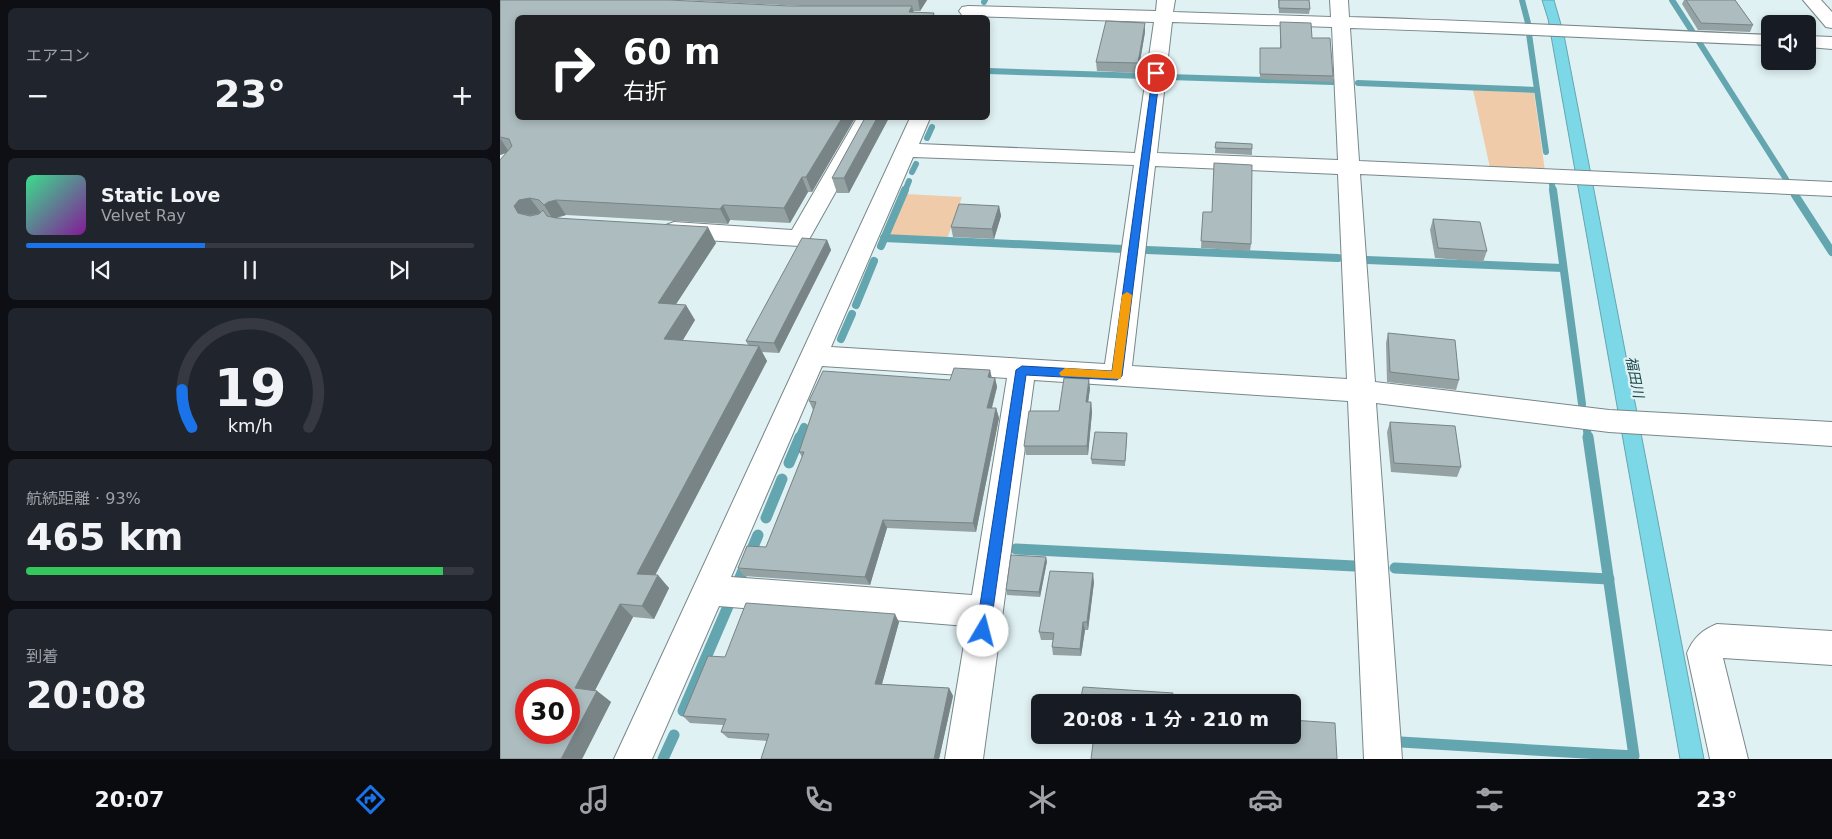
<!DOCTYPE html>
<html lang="ja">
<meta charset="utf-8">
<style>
:root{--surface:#171b24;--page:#20242c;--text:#f1f3f6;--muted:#9ea1a6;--line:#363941;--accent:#1a73e8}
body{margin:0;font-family:"DejaVu Sans","Noto Sans JP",sans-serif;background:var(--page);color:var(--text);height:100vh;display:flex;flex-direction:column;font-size:19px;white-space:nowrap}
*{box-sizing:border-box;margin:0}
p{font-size:16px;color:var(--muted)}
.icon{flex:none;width:28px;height:28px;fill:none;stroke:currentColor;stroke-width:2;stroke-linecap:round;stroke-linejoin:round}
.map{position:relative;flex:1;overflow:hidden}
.sheet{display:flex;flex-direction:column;gap:8px;padding:8px;background:#0d0f14;width:500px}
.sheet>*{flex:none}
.top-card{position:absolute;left:15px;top:15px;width:475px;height:105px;border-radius:8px;box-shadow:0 2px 8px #0003;background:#202124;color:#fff;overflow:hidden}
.buttons{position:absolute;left:1261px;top:15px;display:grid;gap:10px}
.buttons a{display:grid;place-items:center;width:55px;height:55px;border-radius:8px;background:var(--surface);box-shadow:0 2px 8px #0003;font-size:25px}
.speed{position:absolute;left:15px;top:679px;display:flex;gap:10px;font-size:25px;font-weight:700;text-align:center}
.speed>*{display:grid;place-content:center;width:65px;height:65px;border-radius:50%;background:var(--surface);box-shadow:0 2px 8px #0003;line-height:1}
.speed .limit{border:8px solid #d22;background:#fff;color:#111}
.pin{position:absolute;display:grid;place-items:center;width:42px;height:42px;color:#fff;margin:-21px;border:2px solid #fff;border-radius:50%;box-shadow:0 1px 5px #0007}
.me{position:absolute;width:55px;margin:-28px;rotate:8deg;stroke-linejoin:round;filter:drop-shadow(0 0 4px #0008)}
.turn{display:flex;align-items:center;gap:18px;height:105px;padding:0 25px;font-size:22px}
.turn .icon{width:65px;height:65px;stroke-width:2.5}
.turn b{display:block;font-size:35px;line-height:42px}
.big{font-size:38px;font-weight:600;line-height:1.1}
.sheet .card{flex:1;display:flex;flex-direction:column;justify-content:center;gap:8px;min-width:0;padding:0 18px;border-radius:8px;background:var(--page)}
.sheet .dial{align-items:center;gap:0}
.dial svg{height:130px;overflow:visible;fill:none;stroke:var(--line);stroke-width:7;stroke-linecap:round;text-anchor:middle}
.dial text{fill:var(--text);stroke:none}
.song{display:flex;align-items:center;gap:15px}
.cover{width:60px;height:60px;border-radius:8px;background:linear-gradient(135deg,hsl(150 70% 55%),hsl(290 70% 35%))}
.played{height:5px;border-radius:2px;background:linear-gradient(90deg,var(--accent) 40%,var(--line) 40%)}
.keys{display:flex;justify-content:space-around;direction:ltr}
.heat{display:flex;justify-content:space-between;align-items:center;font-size:28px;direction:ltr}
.charge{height:8px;border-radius:4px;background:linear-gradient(90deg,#34c759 93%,var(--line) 0)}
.trip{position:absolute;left:531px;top:694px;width:270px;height:50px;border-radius:8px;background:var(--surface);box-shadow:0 2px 8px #0003;font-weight:600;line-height:50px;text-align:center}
.dock{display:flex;height:80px;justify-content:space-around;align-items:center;background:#090b0e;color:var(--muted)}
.dock .icon{width:35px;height:35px}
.dock .on{color:var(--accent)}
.dock b{font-size:22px;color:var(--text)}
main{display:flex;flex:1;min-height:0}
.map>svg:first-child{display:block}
.green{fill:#f0cba9}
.water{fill:#7cd8e6;stroke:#63a6b0}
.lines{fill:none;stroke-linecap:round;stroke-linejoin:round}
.stream-far2{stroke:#63a6b0;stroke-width:6}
.stream-far1{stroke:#63a6b0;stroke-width:8}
.stream{stroke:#63a6b0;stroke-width:11}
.minor-casing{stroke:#78878a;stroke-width:2}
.minor{fill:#fff;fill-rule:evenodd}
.wall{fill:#94a2a4}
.shaded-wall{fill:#788486}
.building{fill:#acbcbf;stroke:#788486;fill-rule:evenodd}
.route{fill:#1a73e8;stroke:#114b97}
.slow{fill:#f59e0b}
.labels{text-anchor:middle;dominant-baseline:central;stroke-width:4.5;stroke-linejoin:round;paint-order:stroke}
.water-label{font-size:14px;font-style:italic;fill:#1c474d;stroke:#e0f1f3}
</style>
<main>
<section class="sheet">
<div class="card"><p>エアコン</p>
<div class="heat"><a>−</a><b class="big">23°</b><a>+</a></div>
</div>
<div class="card">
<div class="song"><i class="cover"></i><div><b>Static Love</b><p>Velvet Ray</p></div></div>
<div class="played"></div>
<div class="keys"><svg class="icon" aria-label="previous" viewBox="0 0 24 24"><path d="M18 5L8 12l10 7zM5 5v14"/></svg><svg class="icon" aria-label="pause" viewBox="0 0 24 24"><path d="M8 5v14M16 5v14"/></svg><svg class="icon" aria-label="next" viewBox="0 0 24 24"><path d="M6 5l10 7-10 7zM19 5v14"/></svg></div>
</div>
<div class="card dial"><svg viewBox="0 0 100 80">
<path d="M14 69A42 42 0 1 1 86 69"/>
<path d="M14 69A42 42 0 0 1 8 46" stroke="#1a73e8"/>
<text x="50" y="56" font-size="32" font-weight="700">19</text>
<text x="50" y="72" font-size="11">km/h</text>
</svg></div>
<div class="card"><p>航続距離 · 93%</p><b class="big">465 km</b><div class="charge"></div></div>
<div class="card"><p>到着</p><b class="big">20:08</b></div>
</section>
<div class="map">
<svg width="1332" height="759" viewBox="0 0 1332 759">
<rect width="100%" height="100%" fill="#e0f1f3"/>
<g class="green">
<polygon points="973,90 1034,93 1045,171 990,168"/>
<polygon points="406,194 462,197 447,239 388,237"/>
</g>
<polygon class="water" points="1042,0 1054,0 1064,35 1204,759 1180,759 1048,19"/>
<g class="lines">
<g class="stream-far2">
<polyline points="1022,0 1028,23"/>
<polyline points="1172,0 1192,31"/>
<polyline points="484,2 485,0"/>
<polyline points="1029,34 1046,152"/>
<polyline points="1199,42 1286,179"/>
<polyline points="488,71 646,76"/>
<polyline points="669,77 833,82"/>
<polyline points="858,83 1037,90"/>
<polyline points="427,138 432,127"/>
<polyline points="412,172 416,164"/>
<polyline points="1052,185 1053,191"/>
<polyline points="405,191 409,181"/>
</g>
<g class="stream-far1">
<polyline points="1053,190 1082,404"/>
<polyline points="1295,195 1332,252"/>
<polyline points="384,238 623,249"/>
<polyline points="381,246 405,190"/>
<polyline points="647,250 838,258"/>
<polyline points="867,260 1063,268"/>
<polyline points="356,305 374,261"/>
<polyline points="341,339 352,314"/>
<polyline points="1087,431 1088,438"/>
<polyline points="299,438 304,427"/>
</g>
<g class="stream">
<polyline points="289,463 300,437"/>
<polyline points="266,518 282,479"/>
<polyline points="516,549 854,566"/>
<polyline points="895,568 1109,579"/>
<polyline points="239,580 258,535"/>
<polyline points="183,711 232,597"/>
<polyline points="901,742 1134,756 1088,437"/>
<polyline points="163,759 174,735"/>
</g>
<g class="minor-casing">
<g id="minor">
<path d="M657,0h18l-2,12 158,5 -1,-17h18l1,17c140,4 281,12 421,18v10c-140,-5 -280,-13 -420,-17l9,133 473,21v14l-472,-22 15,208 234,28 223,12v24l-223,-14 -233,-29 26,356h-38l-16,-358 -314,-21 -51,379h-38l22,-133 -248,-20 -67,153h-38l296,-641h20l-11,26 216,9 19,-131 -186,-6 -6,-1 -3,-4 3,-4 6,-1 188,5zM672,22l160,5 6,133 -181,-7zM413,157l221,8 -29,199 -274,-17zM655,166l183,8 9,205 -215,-13zM322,366l185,12 -35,217 -241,-18z"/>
<polygon points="1303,0 1321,0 1332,12 1332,28 1326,27"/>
<polygon points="1308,36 1332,37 1332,49 1308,47"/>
<polygon points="357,118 377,118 307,243 299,246 174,238 166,235 162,230 166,225 174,222 292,230"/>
<path d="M1217,624l115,7v34l-109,-7 25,101h-38l-23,-106c6,-15 15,-23 30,-29z"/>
</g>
</g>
<use href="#minor" class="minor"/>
</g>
<g class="wall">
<polygon points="0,0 289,6 301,6 180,0 427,0 420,11 413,11 413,12 434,13 435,18 18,18 18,118 355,118 312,192 308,192 290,223 230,220 228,224 66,215 57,218 216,243 176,304 195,320 182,341 248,345 246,341 327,240 331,250 279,353 262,352 267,361 155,575 169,588 154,619 133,617 95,690 97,691 111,702 82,759 6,153 0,155"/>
<polygon points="778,0 809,0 810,9 809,14 779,13"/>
<polygon points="1184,0 1235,0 1253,25 1250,32 1198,30 1182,4"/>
<polygon points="780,22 812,38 833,76 833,82 760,79 760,48 780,48"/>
<polygon points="645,32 638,73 597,71 596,62"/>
<polygon points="365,118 349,193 337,193 332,178"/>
<polygon points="716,142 752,144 752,155 715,153"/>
<polygon points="499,206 501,216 494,239 453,237 451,227"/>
<polygon points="703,212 751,244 750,251 701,248"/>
<polygon points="933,219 987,251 983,262 935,258 930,230"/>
<polygon points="888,333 959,380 956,390 887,382 886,343"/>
<polygon points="490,370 492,378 495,378 497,387 492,408 496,408 499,418 476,532 387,528 370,585 244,576 238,568 266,547 302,457 299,452 313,410 309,401 450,380"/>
<polygon points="590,388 588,402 591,402 592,412 588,455 526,455 524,446 559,411"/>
<polygon points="890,422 961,467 957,477 891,472 887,432"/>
<polygon points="627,433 627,438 625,466 592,464 591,459"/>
<polygon points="547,561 540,597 507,595 506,590"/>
<polygon points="594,582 588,630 585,630 581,656 553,655 552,647 553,640 541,640 539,632"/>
<polygon points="399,622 382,684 449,688 453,696 439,759 261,759 267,741 228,738 221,732 223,725 190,723 183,716 225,657"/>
</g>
<g class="shaded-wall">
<polygon points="418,0 427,0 420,11"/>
<polygon points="412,6 415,18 409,12"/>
<polygon points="645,23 645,32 638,73 638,63"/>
<polygon points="342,118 355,118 312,192 306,177"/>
<polygon points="377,118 389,118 349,193 344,178"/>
<polygon points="0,138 9,152 0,155"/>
<polygon points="302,177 308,192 290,223 284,208"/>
<polygon points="30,198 41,213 30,215 18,213 14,206 19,200"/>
<polygon points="56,200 66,215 58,217 54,221 44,205 48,202"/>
<polygon points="223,205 230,220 228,224 220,209"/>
<polygon points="499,206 501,216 494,239 492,229"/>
<polygon points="208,227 216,243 167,318 158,303"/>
<polygon points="327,240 331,250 279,353 274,343"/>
<polygon points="186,305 195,320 174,355 164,339"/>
<polygon points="259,346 267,361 149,587 137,574"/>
<polygon points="490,370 492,380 488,377"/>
<polygon points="495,378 497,387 489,418 487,408"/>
<polygon points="589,379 590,388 587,411 586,402"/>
<polygon points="591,402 592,412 588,455 587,446"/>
<polygon points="496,408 499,418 476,532 473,523"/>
<polygon points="383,520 387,528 370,585 365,577"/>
<polygon points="546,557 547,561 540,597 539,592"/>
<polygon points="593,573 594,582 588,630 587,622"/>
<polygon points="158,575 169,588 154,619 142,606"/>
<polygon points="120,604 133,617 90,700 75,688"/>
<polygon points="395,614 399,622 380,691 375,684"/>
<polygon points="583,622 585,630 581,656 580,649"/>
<polygon points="449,688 453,696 439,759 434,759"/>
<polygon points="97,691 111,702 82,759 61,759"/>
</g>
<g class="building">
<path d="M0,0h169l120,6h123l-3,6 25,1 -2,5h-414v100h324l-36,59h-4l-18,31 -61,-3 -3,4 -164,-9 -8,2 -4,3 -5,-5 -9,-2 -11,2 -5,6 4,7 12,3 9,-2 4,-4 4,6 9,2 152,9 -50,76 28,2 -22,34 95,7 -122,228 21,1 -16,31 -22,-2 -45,84 22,3 -36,68h-61v-599l12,-14 -3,-7 -9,-2zM26,690h43v42h-43z"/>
<polygon points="779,0 809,0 810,9 779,8"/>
<polygon points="1186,0 1235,0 1253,25 1201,23"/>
<polygon points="606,21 645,23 638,63 596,62"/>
<polygon points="780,22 811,23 812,38 830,38 833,76 760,74 760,48 781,48"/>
<polygon points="365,118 377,118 344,178 332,178"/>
<polygon points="716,142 752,144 752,149 715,148"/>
<polygon points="714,163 752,165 751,244 701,241 703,212 712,212"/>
<polygon points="459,204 499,206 492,229 451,227"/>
<polygon points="933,219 980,222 987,251 938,248"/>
<polygon points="302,238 327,240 274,343 246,341"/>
<polygon points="888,333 955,340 959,380 890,372"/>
<polygon points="454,368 490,370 488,377 495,378 487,408 496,408 473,523 383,520 365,577 238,568 247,546 266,547 304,452 299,452 316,402 309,401 323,371 450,380"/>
<polygon points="564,378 589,379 586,402 591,402 587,446 524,446 529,411 559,411"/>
<polygon points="890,422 955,426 961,467 894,463"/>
<polygon points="595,432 627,433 625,461 591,459"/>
<polygon points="511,555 546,557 539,592 506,590"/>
<polygon points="550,571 593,573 587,622 583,622 580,649 552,647 554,633 539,632"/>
<polygon points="246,603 395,614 375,684 449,688 434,759 261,759 269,734 221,732 226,719 183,716 208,656 225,657"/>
<polygon points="583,687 673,693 672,702 580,702"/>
<polygon points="792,720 835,723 837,759 591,759 594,735 686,735 773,739 773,735 792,735"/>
</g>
<polygon class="route" points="653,72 660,73 622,376 617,380 526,375 490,631 488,635 483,637 478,635 476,631 516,370 522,366 612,371"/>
<polygon class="slow" points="627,292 632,295 621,379 561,376 559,373 565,368 612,371 622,295"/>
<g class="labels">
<g class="water-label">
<text transform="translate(1135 377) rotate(79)">福田川</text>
</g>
</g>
</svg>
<div class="buttons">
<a><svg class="icon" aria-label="sound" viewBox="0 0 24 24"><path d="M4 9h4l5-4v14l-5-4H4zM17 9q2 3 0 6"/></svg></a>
</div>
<div class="speed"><div class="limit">30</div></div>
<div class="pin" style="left:656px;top:73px;background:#d93025"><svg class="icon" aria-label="arrive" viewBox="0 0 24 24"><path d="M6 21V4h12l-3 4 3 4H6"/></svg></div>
<svg class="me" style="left:483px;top:631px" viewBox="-20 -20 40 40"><circle r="19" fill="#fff"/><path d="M0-13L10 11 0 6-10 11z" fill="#1a73e8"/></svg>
<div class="trip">20:08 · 1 分 · 210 m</div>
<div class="top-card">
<div class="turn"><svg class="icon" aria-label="right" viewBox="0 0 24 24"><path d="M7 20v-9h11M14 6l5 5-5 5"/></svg><div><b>60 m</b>右折</div></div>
</div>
</div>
</main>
<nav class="dock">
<b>20:07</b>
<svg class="icon on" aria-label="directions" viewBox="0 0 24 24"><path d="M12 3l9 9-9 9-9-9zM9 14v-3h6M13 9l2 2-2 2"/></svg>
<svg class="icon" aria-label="music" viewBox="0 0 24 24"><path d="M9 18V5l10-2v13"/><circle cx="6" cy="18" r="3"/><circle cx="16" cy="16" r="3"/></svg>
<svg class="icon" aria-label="phone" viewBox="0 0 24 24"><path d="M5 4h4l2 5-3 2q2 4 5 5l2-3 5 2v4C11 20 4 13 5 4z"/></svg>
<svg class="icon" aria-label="climate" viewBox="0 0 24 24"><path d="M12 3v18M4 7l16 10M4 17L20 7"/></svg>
<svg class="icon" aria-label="car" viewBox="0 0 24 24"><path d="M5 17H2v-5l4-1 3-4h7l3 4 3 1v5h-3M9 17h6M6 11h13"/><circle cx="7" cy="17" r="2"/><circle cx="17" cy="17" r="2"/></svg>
<svg class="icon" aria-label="filters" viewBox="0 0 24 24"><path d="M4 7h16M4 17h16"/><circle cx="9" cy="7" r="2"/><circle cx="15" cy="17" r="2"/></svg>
<b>23°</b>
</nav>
